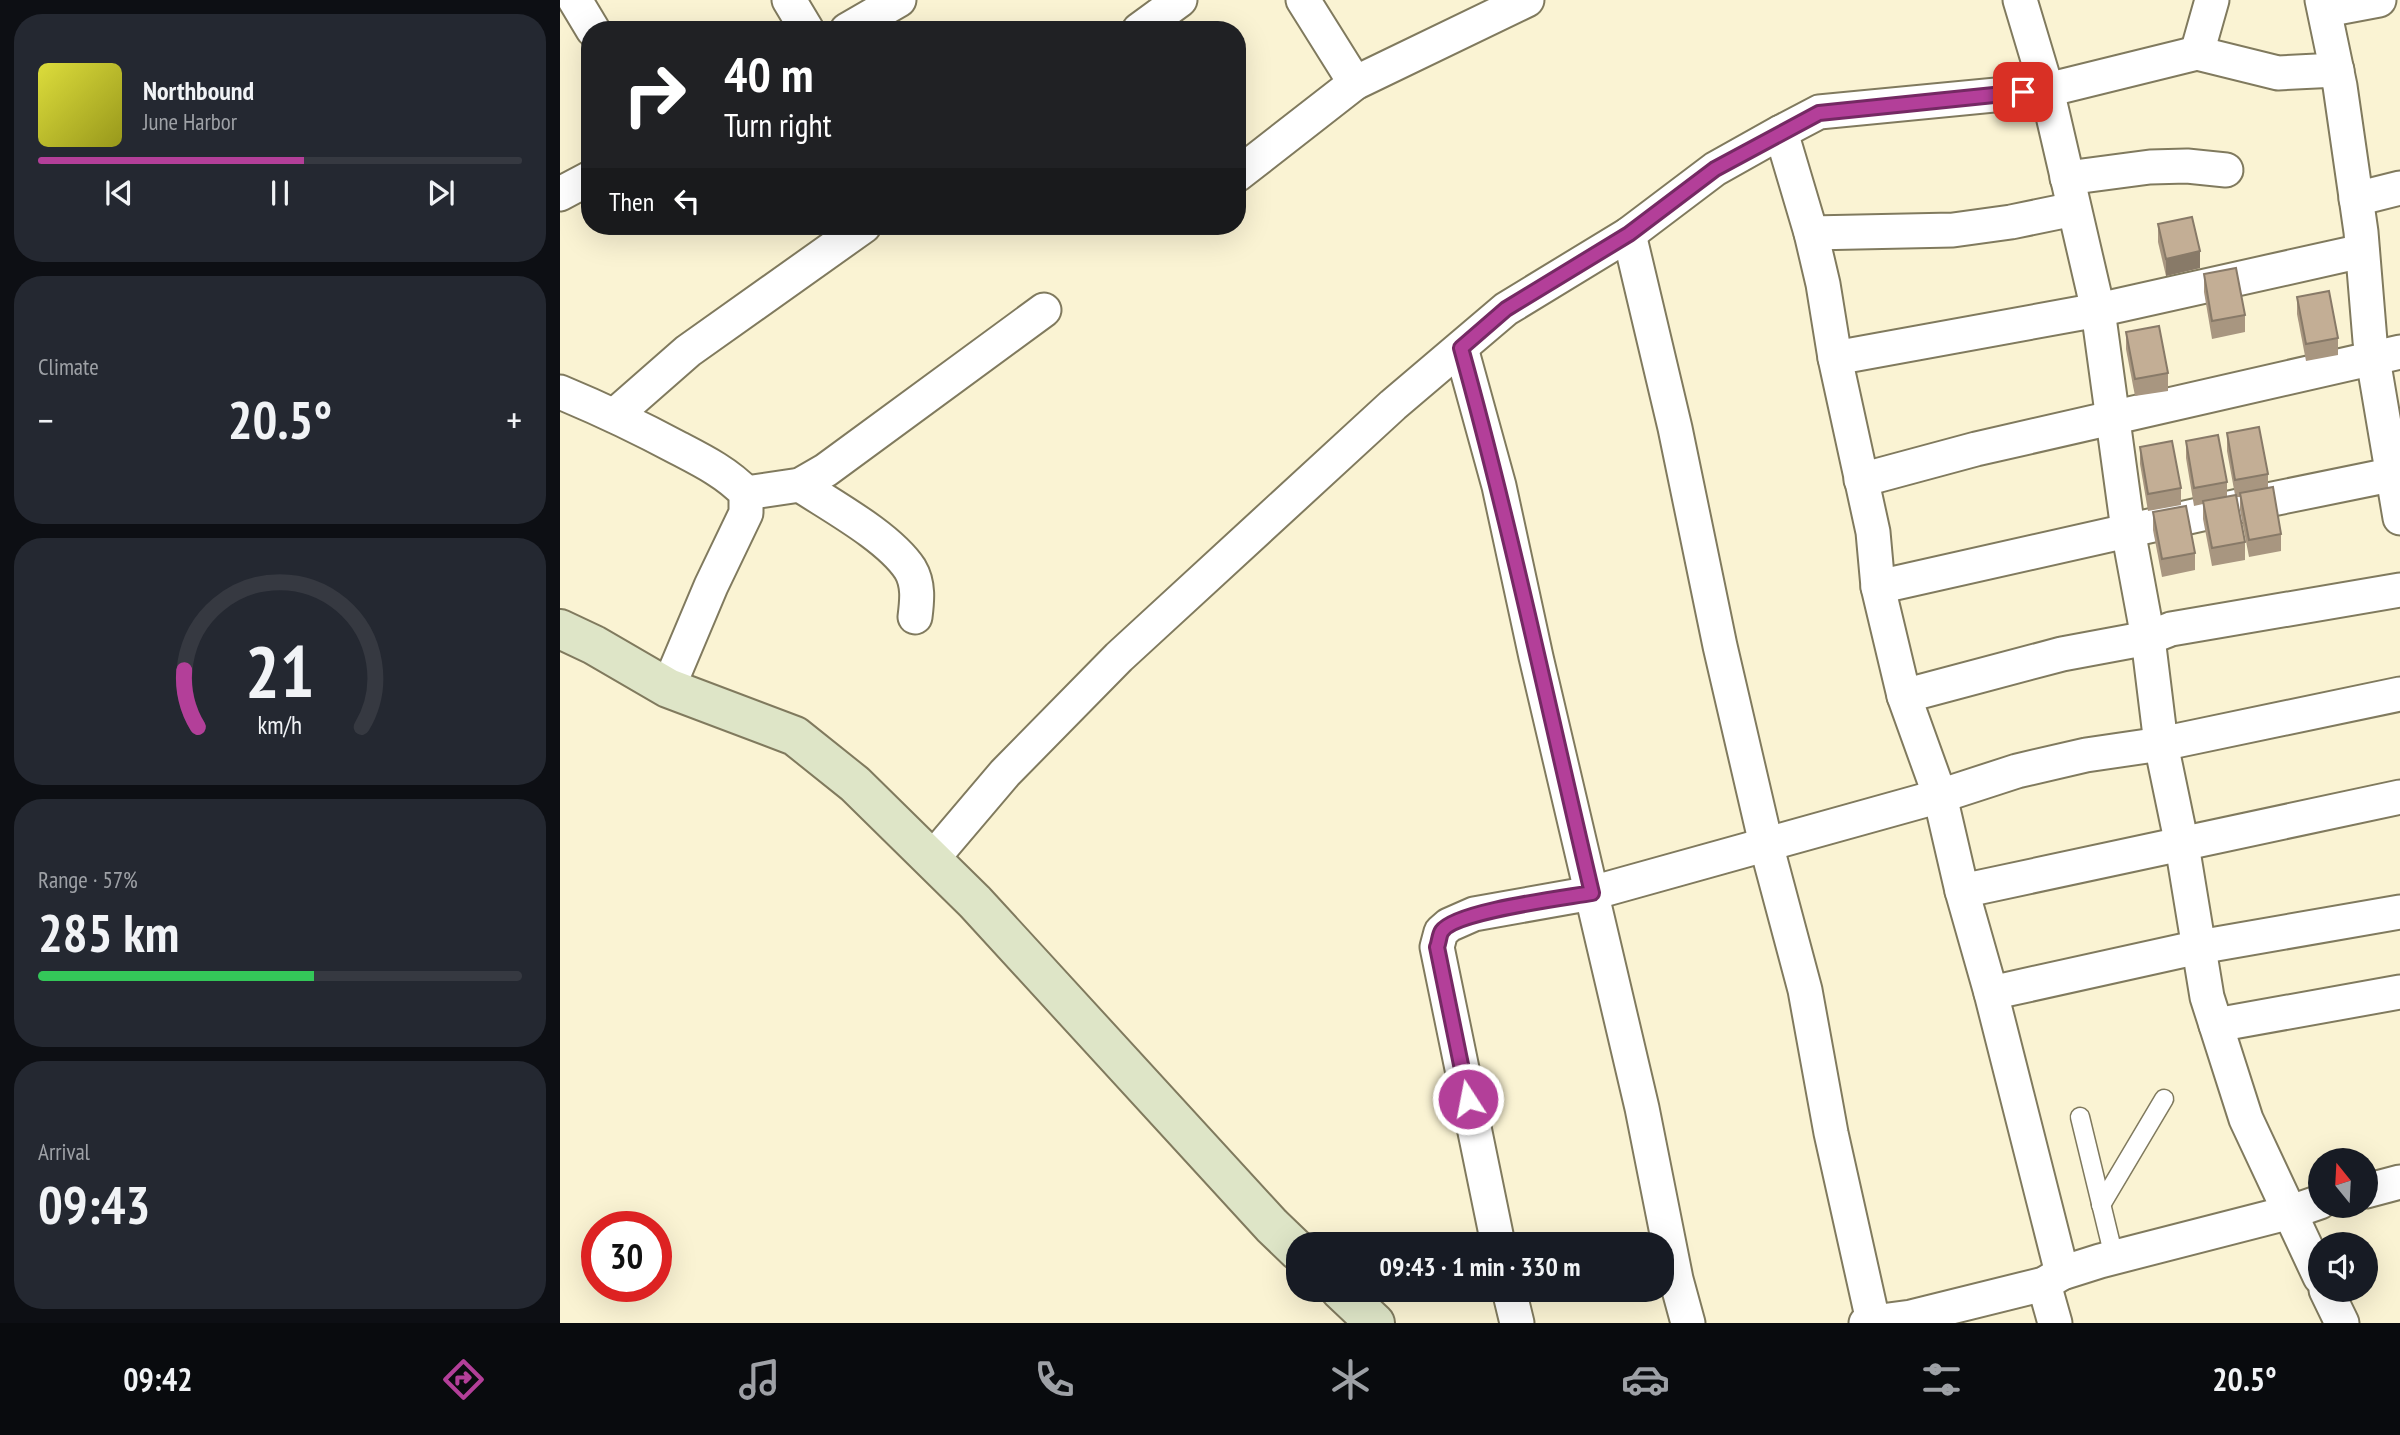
<!DOCTYPE html>
<meta charset="utf-8">
<style>
:root{--surface:#171b24;--page:#242831;--text:#f1f3f6;--muted:#9ea1a6;--line:#363941;--accent:#b33f99}
body{margin:0;font-family:"PT Sans Narrow",sans-serif;background:var(--page);color:var(--text);height:100vh;display:flex;flex-direction:column;font-size:26px;white-space:nowrap}
*{box-sizing:border-box;margin:0}
p{font-size:23px;color:var(--muted)}
.icon{flex:none;width:38px;height:38px;fill:none;stroke:currentColor;stroke-width:2;stroke-linecap:round;stroke-linejoin:round}
.map{position:relative;flex:1;overflow:hidden}
.sheet{display:flex;flex-direction:column;gap:14px;padding:14px;background:#0d0f14;width:560px}
.sheet>*{flex:none}
.top-card{position:absolute;left:21px;top:21px;width:665px;height:214px;border-radius:28px;box-shadow:0 7px 28px #0002;background:#202124;color:#fff;overflow:hidden}
.needle{width:46px;rotate:342deg}
.tools{position:absolute;left:1748px;top:1148px;display:grid;gap:14px}
.tools a{display:grid;place-items:center;width:70px;height:70px;border-radius:50%;background:var(--surface);box-shadow:0 7px 28px #0002;font-size:35px}
.speed{position:absolute;left:21px;top:1211px;display:flex;gap:14px;font-size:35px;font-weight:700;text-align:center}
.speed>*{display:grid;place-content:center;width:91px;height:91px;border-radius:50%;background:var(--surface);box-shadow:0 7px 28px #0002;line-height:1}
.speed .limit{border:10px solid #d22;background:#fff;color:#111}
.pin{position:absolute;display:grid;place-items:center;width:60px;height:60px;color:#fff;margin:-30px;border-radius:14px;box-shadow:0 4px 10px #0006}
.me{position:absolute;width:77px;margin:-38px;rotate:349deg;stroke-linejoin:round;filter:drop-shadow(0 0 5px #0008)}
.turn{display:flex;align-items:center;gap:24px;height:147px;padding:0 28px;font-size:32px}
.turn .icon{width:91px;height:91px;stroke-width:2.5}
.turn b{display:block;font-size:49px;line-height:60px}
.then{display:flex;align-items:center;height:66px;padding:0 28px;background:#0003;gap:14px;font-size:26px}
.big{font-size:52px;font-weight:600;line-height:1.1}
.sheet .tile{flex:1;display:flex;flex-direction:column;justify-content:center;gap:10px;min-width:0;padding:0 24px;border-radius:28px;background:var(--page)}
.sheet .dial{align-items:center;gap:0}
.dial svg{height:182px;overflow:visible;fill:none;stroke:var(--line);stroke-width:7;stroke-linecap:round;text-anchor:middle}
.dial text{fill:var(--text);stroke:none}
.song{display:flex;align-items:center;gap:21px}
.cover{width:84px;height:84px;border-radius:10px;background:linear-gradient(135deg,hsl(60 70% 55%),hsl(60 70% 35%))}
.played{height:7px;border-radius:4px;background:linear-gradient(90deg,var(--accent) 55%,var(--line) 55%)}
.keys{display:flex;justify-content:space-around;direction:ltr}
.heat{display:flex;justify-content:space-between;align-items:center;font-size:38px;direction:ltr}
.charge{height:10px;border-radius:5px;background:linear-gradient(90deg,#34c759 57%,var(--line) 0)}
.trip{position:absolute;left:726px;top:1232px;width:388px;height:70px;border-radius:28px;background:var(--surface);box-shadow:0 7px 28px #0002;font-weight:600;line-height:70px;text-align:center}
.tabs{display:flex;height:112px;justify-content:space-around;align-items:center;background:#090b0e;color:var(--muted)}
.tabs .icon{width:49px;height:49px}
.tabs .active{color:var(--accent)}
.tabs b{font-size:32px;color:var(--text)}
main{display:flex;flex:1;min-height:0}
.map>svg:first-child{display:block}
.lines{fill:none;stroke-linecap:round;stroke-linejoin:round}
.lane-casing{stroke:#807a5e;stroke-width:21}
.street-casing{stroke:#807a5e;stroke-width:37}
.secondary-casing{stroke:#807a5e;stroke-width:42}
.lane{stroke:#fff;stroke-width:18}
.street{stroke:#fff;stroke-width:33}
.secondary{stroke:#dee5c7;stroke-width:38}
.wall{fill:#a89680}
.shaded-wall{fill:#887a68}
.building{fill:#c3ae95;stroke:#887a68;stroke-width:2}
.route-casing{stroke:#742963;stroke-width:18}
.route{stroke:#b33f99;stroke-width:12}
</style>
<main>
<section class="sheet">
<div class="tile">
<div class="song"><i class="cover"></i><div><b>Northbound</b><p>June Harbor</p></div></div>
<div class="played"></div>
<div class="keys"><svg class="icon" aria-label="previous" viewBox="0 0 24 24"><path d="M18 5L8 12l10 7zM5 5v14"/></svg><svg class="icon" aria-label="pause" viewBox="0 0 24 24"><path d="M8 5v14M16 5v14"/></svg><svg class="icon" aria-label="next" viewBox="0 0 24 24"><path d="M6 5l10 7-10 7zM19 5v14"/></svg></div>
</div>
<div class="tile"><p>Climate</p>
<div class="heat"><a>−</a><b class="big">20.5°</b><a>+</a></div>
</div>
<div class="tile dial"><svg viewBox="0 0 100 80">
<path d="M14 69A42 42 0 1 1 86 69"/>
<path d="M14 69A42 42 0 0 1 8 44" stroke="#b33f99"/>
<text x="50" y="56" font-size="32" font-weight="700">21</text>
<text x="50" y="72" font-size="11">km/h</text>
</svg></div>
<div class="tile"><p>Range · 57%</p><b class="big">285 km</b><div class="charge"></div></div>
<div class="tile"><p>Arrival</p><b class="big">09:43</b></div>
</section>
<div class="map">
<svg width="1840" height="1323" viewBox="0 0 1840 1323">
<rect width="100%" height="100%" fill="#faf3d3"/>
<g class="lines">
<g class="lane-casing">
<g id="lane">
<polyline points="1520,1117 1554,1257"/>
<polyline points="1541,1205 1604,1099"/>
</g>
</g>
<g class="street-casing">
<g id="street">
<polyline points="15,0 33,30"/>
<polyline points="229,0 247,30"/>
<polyline points="743,0 795,83"/>
<polyline points="1460,0 1487,90 1538,310 1568,530 1588,638 1601,744 1622,845 1647,997 1686,1119 1760,1277"/>
<polyline points="1762,0 1780,86 1801,232 1810,341 1840,518"/>
<polyline points="1766,10 1819,0"/>
<polyline points="287,30 339,0"/>
<polyline points="579,30 620,0"/>
<polyline points="1637,53 1652,0"/>
<polyline points="1221,132 1251,233 1263,284 1275,358 1313,532 1318,587 1344,696 1380,796 1402,891 1431,993 1502,1273"/>
<polyline points="677,175 795,83 967,0"/>
<polyline points="1507,178 1590,167 1627,166 1666,170"/>
<polyline points="0,194 30,178"/>
<polyline points="1796,199 1840,188"/>
<polyline points="1251,233 1393,230 1451,222 1514,209"/>
<polyline points="1069,234 1115,428 1160,646 1206,844 1245,990 1271,1133 1313,1321"/>
<polyline points="901,348 939,486 976,657 1082,1108 1116,1279 1128,1323"/>
<polyline points="1275,358 1538,310 1802,251"/>
<path d="M0,392c41,17 79,35 118,56 25,13 49,25 68,45v20l-35,73 -43,102"/>
<polyline points="55,415 128,351 304,226"/>
<polyline points="1301,480 1416,449 1840,352"/>
<path d="M240,485c32,21 89,52 110,84 9,15 7,32 5,48"/>
<polyline points="186,493 240,485 266,470 484,310"/>
<polyline points="1318,587 1678,506 1840,473"/>
<polyline points="1344,696 1502,654 1588,638 1611,629 1840,590"/>
<polyline points="372,859 445,773 559,657 833,405 946,309 1069,234 1155,169 1221,132 1259,112 1487,90 1637,53 1718,73 1777,70"/>
<polyline points="1402,891 1840,797"/>
<polyline points="1431,993 1639,947 1840,912"/>
<polyline points="1656,1025 1840,992"/>
<polyline points="1806,1191 1840,1182"/>
<polyline points="938,1244 877,947 881,932 889,925 914,914 1032,893 1380,796 1457,771 1526,755 1601,744 1840,694"/>
<polyline points="1484,1284 1495,1323"/>
<polyline points="949,1290 957,1323"/>
<polyline points="1766,1290 1782,1323"/>
<polyline points="1306,1323 1351,1317 1484,1284 1502,1273 1540,1261 1731,1212 1760,1202"/>
</g>
</g>
<g class="secondary-casing">
<g id="secondary">
<polyline points="0,629 34,645 108,688 235,736 295,784 415,902 712,1226 738,1251"/>
<polyline points="780,1290 815,1323"/>
</g>
</g>
<use href="#lane" class="lane"/>
<use href="#street" class="street"/>
<use href="#secondary" class="secondary"/>
</g>
<g class="wall">
<polygon points="1598,224 1640,268 1606,276 1598,242"/>
<polygon points="1644,274 1685,315 1685,332 1652,339 1644,292"/>
<polygon points="1737,297 1778,338 1778,355 1746,361 1737,314"/>
<polygon points="1566,332 1608,373 1608,391 1575,396 1566,349"/>
<polygon points="1667,433 1708,474 1708,487 1721,534 1721,551 1689,557 1680,510 1680,497 1677,497 1685,542 1685,560 1652,566 1643,519 1643,504 1634,506 1626,458 1626,441 1667,482 1667,497 1675,495 1667,451"/>
<polygon points="1580,447 1621,488 1621,505 1588,511 1580,464"/>
<polygon points="1593,512 1635,553 1635,570 1602,577 1593,530"/>
</g>
<polygon class="shaded-wall" points="1640,251 1640,268 1606,276 1606,259"/>
<g class="building">
<polygon points="1632,217 1640,251 1606,259 1598,224"/>
<polygon points="1676,268 1685,315 1652,321 1644,274"/>
<polygon points="1769,291 1778,338 1746,344 1737,297"/>
<polygon points="1599,326 1608,373 1575,379 1566,332"/>
<polygon points="1699,427 1708,474 1675,480 1667,433"/>
<polygon points="1658,435 1667,482 1634,488 1626,441"/>
<polygon points="1612,441 1621,488 1588,494 1580,447"/>
<polygon points="1713,487 1721,534 1689,540 1680,493"/>
<polygon points="1676,495 1685,542 1652,548 1643,501"/>
<polygon points="1626,506 1635,553 1602,559 1593,512"/>
</g>
<g class="lines">
<g class="route-casing">
<path id="route" d="M908,1099l-31,-152c2,-4 2,-12 5,-16 14,-20 122,-33 150,-38 -43,-182 -81,-365 -131,-545l45,-39 123,-75 86,-65 104,-56 204,-21"/>
</g>
<use href="#route" class="route"/>
</g>
</svg>
<div class="tools">
<a><svg class="needle" viewBox="-14 -14 28 28"><path d="M0-13l5 13h-10z" fill="#e53935"/><path d="M0 13l5-13h-10z" fill="#9ea1a6"/></svg></a>
<a><svg class="icon" aria-label="sound" viewBox="0 0 24 24"><path d="M4 9h4l5-4v14l-5-4H4zM17 9q2 3 0 6"/></svg></a>
</div>
<div class="speed"><div class="limit">30</div></div>
<div class="pin" style="left:1463px;top:92px;background:#d93025"><svg class="icon" aria-label="arrive" viewBox="0 0 24 24"><path d="M6 21V4h12l-3 4 3 4H6"/></svg></div>
<svg class="me" style="left:908px;top:1099px" viewBox="-20 -20 40 40"><circle r="17" fill="#b33f99" stroke="#fff" stroke-width="3"/><path d="M0-11L8 9 0 5-8 9z" fill="#fff"/></svg>
<div class="trip">09:43 · 1 min · 330 m</div>
<div class="top-card">
<div class="turn"><svg class="icon" aria-label="right" viewBox="0 0 24 24"><path d="M7 20v-9h11M14 6l5 5-5 5"/></svg><div><b>40 m</b>Turn right</div></div>
<div class="then">Then<svg class="icon" aria-label="left" viewBox="0 0 24 24"><path d="M17 20v-9H6M10 6l-5 5 5 5"/></svg></div>
</div>
</div>
</main>
<nav class="tabs">
<b>09:42</b>
<svg class="icon active" aria-label="directions" viewBox="0 0 24 24"><path d="M12 3l9 9-9 9-9-9zM9 14v-3h6M13 9l2 2-2 2"/></svg>
<svg class="icon" aria-label="music" viewBox="0 0 24 24"><path d="M9 18V5l10-2v13"/><circle cx="6" cy="18" r="3"/><circle cx="16" cy="16" r="3"/></svg>
<svg class="icon" aria-label="phone" viewBox="0 0 24 24"><path d="M5 4h4l2 5-3 2q2 4 5 5l2-3 5 2v4C11 20 4 13 5 4z"/></svg>
<svg class="icon" aria-label="climate" viewBox="0 0 24 24"><path d="M12 3v18M4 7l16 10M4 17L20 7"/></svg>
<svg class="icon" aria-label="car" viewBox="0 0 24 24"><path d="M5 17H2v-5l4-1 3-4h7l3 4 3 1v5h-3M9 17h6M6 11h13"/><circle cx="7" cy="17" r="2"/><circle cx="17" cy="17" r="2"/></svg>
<svg class="icon" aria-label="filters" viewBox="0 0 24 24"><path d="M4 7h16M4 17h16"/><circle cx="9" cy="7" r="2"/><circle cx="15" cy="17" r="2"/></svg>
<b>20.5°</b>
</nav>
